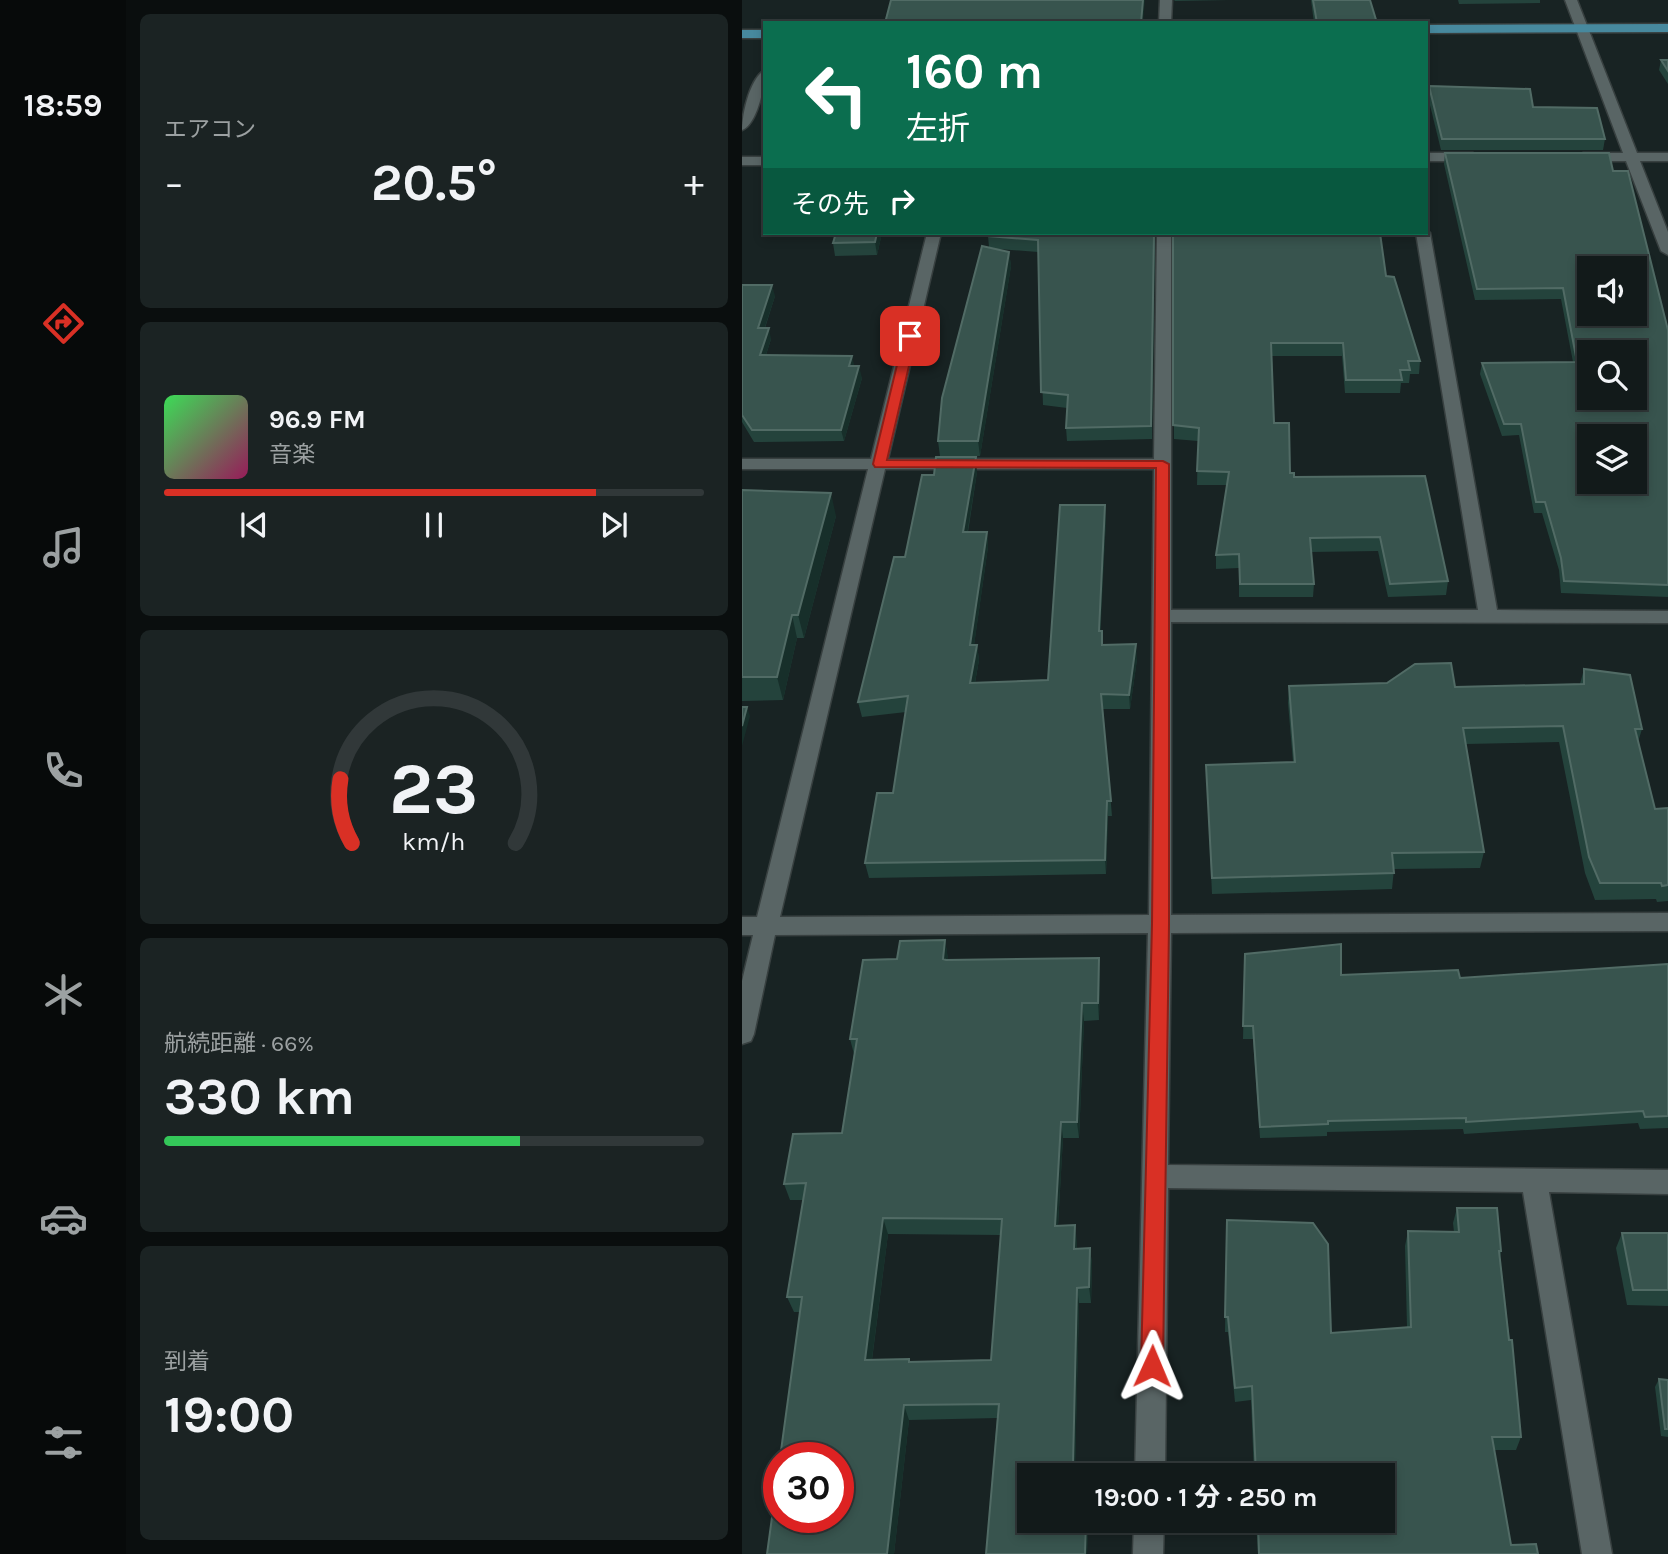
<!DOCTYPE html>
<html lang="ja">
<meta charset="utf-8">
<style>
:root{--surface:#121a1a;--page:#1b2323;--text:#f1f3f6;--muted:#9ca1a2;--line:#313839;--accent:#d93025}
body{margin:0;font-family:Karla,"Noto Sans JP",sans-serif;background:var(--page);color:var(--text);height:100vh;display:flex;flex-direction:column;font-size:26px;white-space:nowrap}
*{box-sizing:border-box;margin:0}
p{font-size:23px;color:var(--muted)}
.icon{flex:none;width:38px;height:38px;fill:none;stroke:currentColor;stroke-width:2;stroke-linecap:round;stroke-linejoin:round}
.map{position:relative;flex:1;overflow:hidden}
.sheet{display:flex;flex-direction:column;gap:14px;padding:14px;background:#0a0e0e;width:616px}
.sheet>*{flex:none}
.banner{position:absolute;left:21px;top:21px;width:665px;height:214px;border-radius:0px;box-shadow:0 4px 10px #0003,0 0 0 2px var(--line);background:#0b6e4f;color:#fff;overflow:hidden}
.tools{position:absolute;left:835px;top:256px;display:grid;gap:14px}
.tools a{display:grid;place-items:center;width:70px;height:70px;border-radius:0px;background:var(--surface);box-shadow:0 4px 10px #0003,0 0 0 2px var(--line);font-size:35px}
.speed{position:absolute;left:21px;top:1442px;display:flex;gap:14px;font-size:35px;font-weight:700;text-align:center}
.speed>*{display:grid;place-content:center;width:91px;height:91px;border-radius:50%;background:var(--surface);box-shadow:0 4px 10px #0003,0 0 0 2px var(--line);line-height:1}
.speed .limit{border:10px solid #d22;background:#fff;color:#111}
.pin{position:absolute;display:grid;place-items:center;width:60px;height:60px;color:#fff;margin:-30px;border-radius:14px;box-shadow:0 4px 10px #0006}
.me{position:absolute;width:77px;margin:-38px;rotate:1deg;stroke-linejoin:round;filter:drop-shadow(0 0 5px #0008)}
.turn{display:flex;align-items:center;gap:24px;height:147px;padding:0 28px;font-size:32px}
.turn .icon{width:91px;height:91px;stroke-width:2.5}
.turn b{display:block;font-size:49px;line-height:60px}
.then{display:flex;align-items:center;height:66px;padding:0 28px;background:#0003;gap:14px;font-size:26px}
.big{font-size:52px;font-weight:700;line-height:1.1}
.sheet .card{flex:1;display:flex;flex-direction:column;justify-content:center;gap:10px;min-width:0;padding:0 24px;border-radius:10px;background:var(--page)}
.sheet .dial{align-items:center;gap:0}
.dial svg{height:182px;overflow:visible;fill:none;stroke:var(--line);stroke-width:7;stroke-linecap:round;text-anchor:middle}
.dial text{fill:var(--text);stroke:none}
.song{display:flex;align-items:center;gap:21px}
.cover{width:84px;height:84px;border-radius:10px;background:linear-gradient(135deg,hsl(130 70% 55%),hsl(330 70% 35%))}
.played{height:7px;border-radius:4px;background:linear-gradient(90deg,var(--accent) 80%,var(--line) 80%)}
.keys{display:flex;justify-content:space-around;direction:ltr}
.heat{display:flex;justify-content:space-between;align-items:center;font-size:38px;direction:ltr}
.charge{height:10px;border-radius:5px;background:linear-gradient(90deg,#34c759 66%,var(--line) 0)}
.trip{position:absolute;left:275px;top:1463px;width:378px;height:70px;border-radius:0px;background:var(--surface);box-shadow:0 4px 10px #0003,0 0 0 2px var(--line);font-weight:700;line-height:70px;text-align:center}
main{display:flex;flex:1;min-height:0}
.dock{display:flex;flex-direction:column;width:126px;justify-content:space-around;align-items:center;background:#070a0a;color:var(--muted)}
.dock .icon{width:49px;height:49px}
.dock .selected{color:var(--accent)}
.dock b{font-size:32px;color:var(--text)}
.map>svg:first-child{display:block}
.lines{fill:none;stroke-linecap:round;stroke-linejoin:round}
.minor-casing{stroke:#384040;stroke-width:3}
.major-casing{stroke:#384040;stroke-width:3}
.minor{fill:#596565;fill-rule:evenodd}
.major{fill:#47899e;fill-rule:evenodd}
.wall{fill:#24433c;fill-rule:evenodd}
.shaded-wall{fill:#172f2a}
.building{fill:#38544e;stroke:#516b65;stroke-width:2;fill-rule:evenodd}
.route{fill:#d93025;stroke:#8d1f18;stroke-width:2}
</style>
<main>
<nav class="dock">
<b>18:59</b>
<svg class="icon selected" aria-label="directions" viewBox="0 0 24 24"><path d="M12 3l9 9-9 9-9-9zM9 14v-3h6M13 9l2 2-2 2"/></svg>
<svg class="icon" aria-label="music" viewBox="0 0 24 24"><path d="M9 18V5l10-2v13"/><circle cx="6" cy="18" r="3"/><circle cx="16" cy="16" r="3"/></svg>
<svg class="icon" aria-label="phone" viewBox="0 0 24 24"><path d="M5 4h4l2 5-3 2q2 4 5 5l2-3 5 2v4C11 20 4 13 5 4z"/></svg>
<svg class="icon" aria-label="climate" viewBox="0 0 24 24"><path d="M12 3v18M4 7l16 10M4 17L20 7"/></svg>
<svg class="icon" aria-label="car" viewBox="0 0 24 24"><path d="M5 17H2v-5l4-1 3-4h7l3 4 3 1v5h-3M9 17h6M6 11h13"/><circle cx="7" cy="17" r="2"/><circle cx="17" cy="17" r="2"/></svg>
<svg class="icon" aria-label="filters" viewBox="0 0 24 24"><path d="M4 7h16M4 17h16"/><circle cx="9" cy="7" r="2"/><circle cx="15" cy="17" r="2"/></svg>
</nav>
<section class="sheet">
<div class="card"><p>エアコン</p>
<div class="heat"><a>−</a><b class="big">20.5°</b><a>+</a></div>
</div>
<div class="card">
<div class="song"><i class="cover"></i><div><b>96.9 FM</b><p>音楽</p></div></div>
<div class="played"></div>
<div class="keys"><svg class="icon" aria-label="previous" viewBox="0 0 24 24"><path d="M18 5L8 12l10 7zM5 5v14"/></svg><svg class="icon" aria-label="pause" viewBox="0 0 24 24"><path d="M8 5v14M16 5v14"/></svg><svg class="icon" aria-label="next" viewBox="0 0 24 24"><path d="M6 5l10 7-10 7zM19 5v14"/></svg></div>
</div>
<div class="card dial"><svg viewBox="0 0 100 80">
<path d="M14 69A42 42 0 1 1 86 69"/>
<path d="M14 69A42 42 0 0 1 9 41" stroke="#d93025"/>
<text x="50" y="56" font-size="32" font-weight="700">23</text>
<text x="50" y="72" font-size="11">km/h</text>
</svg></div>
<div class="card"><p>航続距離 · 66%</p><b class="big">330 km</b><div class="charge"></div></div>
<div class="card"><p>到着</p><b class="big">19:00</b></div>
</section>
<div class="map">
<svg width="926" height="1554" viewBox="0 0 926 1554">
<rect width="100%" height="100%" fill="#182323"/>
<g class="lines">
<g class="minor-casing">
<g id="minor">
<polygon points="418,0 430,0 429,23 417,23"/>
<polygon points="823,0 835,0 895,153 926,153 926,161 898,161 926,232 926,255 919,251 884,161 841,161 834,157 841,153 881,153"/>
<path d="M23,70c0,16 -8,54 -23,60 0,-16 8,-52 23,-60z"/>
<polygon points="684,153 731,153 738,157 731,161 684,161"/>
<rect x="0" y="157" width="23" height="8"/>
<path d="M684,229l4,4 67,377 171,1v12l-497,-1v293l497,-2v18l-497,2 -3,232 500,5v24l-119,-2 63,362h-30l-59,-362 -355,-4 -3,287h-30l13,-542 -373,2 -21,99 -3,7 -9,3v-63l11,-46h-11v-18h15l111,-448h-126v-10h129l56,-226h14l-53,226h266l3,-226h14v377h307l-62,-377h10zM143,469h269l-5,446 -369,2z"/>
<polygon points="392,1521 422,1521 421,1554 391,1554"/>
</g>
</g>
<g class="major-casing">
<g id="major">
<polygon points="926,24 926,32 684,33 684,25"/>
<rect x="0" y="30" width="23" height="8"/>
</g>
</g>
<use href="#minor" class="minor"/>
<use href="#major" class="major"/>
</g>
<g class="wall">
<polygon points="432,0 487,0 433,1"/>
<polygon points="569,0 628,0 635,23 572,23"/>
<polygon points="716,0 798,0 798,3 717,4"/>
<polygon points="919,60 926,60 926,84 917,70"/>
<polygon points="687,86 791,107 863,139 861,150 699,150 686,97"/>
<polygon points="703,153 871,171 926,330 926,597 819,593 817,570 800,513 792,513 777,435 760,436 738,374 740,363 831,362 819,299 733,300 702,164"/>
<polygon points="94,233 140,233 135,255 93,256 91,243"/>
<polygon points="413,233 410,439 325,441 324,428 325,408 301,405 296,252 256,249 267,252 269,266 238,456 198,456 196,441 247,247 246,236"/>
<polygon points="431,233 644,276 678,361 677,374 668,374 667,383 659,383 658,393 603,393 600,356 530,356 532,423 548,473 706,581 704,595 646,597 636,551 569,552 572,584 571,597 497,597 497,568 474,569 474,555 485,485 455,485 456,441 432,439"/>
<polygon points="0,285 33,296 23,328 29,339 24,355 112,366 120,378 102,441 12,442 0,422"/>
<polygon points="235,472 226,532 245,532 246,547 232,645 235,645 237,660 233,683 306,680 364,519 358,631 361,645 395,659 388,709 361,709 370,816 366,816 364,874 127,878 123,863 151,793 164,712 120,717 116,702 163,557 192,475"/>
<polygon points="0,490 94,516 62,638 55,638 41,700 0,701"/>
<polygon points="842,669 900,729 896,742 913,809 926,808 926,901 915,902 914,899 853,900 843,873 817,742 724,744 742,852 738,868 652,869 650,889 470,894 464,765 551,762 546,703 547,686 713,687 838,684"/>
<path d="M203,940l3,20 152,15 -1,45 -15,1 -5,117h-16l-5,88 19,15v7h13l2,16 -1,39h-12l-4,163h13l1,9h-60l59,46 -1,33h-101l11,-136 -88,2 -15,134h-127l33,-242h-6l-7,-15 16,-97h-13l-6,-16 58,-51 12,-79 -4,-15 47,-80zM146,1234l113,1 -10,125 -81,2 -38,-2z"/>
<polygon points="503,954 599,975 718,978 926,964 926,1128 898,1129 896,1123 722,1134 721,1129 585,1132 585,1136 518,1138 511,1039 501,1039"/>
<polygon points="715,1208 759,1251 758,1257 779,1437 774,1450 752,1450 769,1545 796,1554 516,1554 514,1521 640,1521 640,1475 512,1475 509,1400 493,1402 486,1332 483,1332 485,1220 589,1333 665,1327 663,1246 666,1231 712,1232 711,1223"/>
<polygon points="880,1233 926,1233 926,1306 885,1305 874,1248"/>
<polygon points="917,1379 926,1380 926,1437 919,1436 913,1387"/>
</g>
<g class="shaded-wall">
<polygon points="401,0 403,0 401,23 399,23"/>
<polygon points="135,233 140,233 135,255 133,242"/>
<polygon points="267,252 269,266 238,456 236,441"/>
<polygon points="30,285 33,296 19,339 16,328"/>
<polygon points="27,328 29,339 20,367 18,355"/>
<polygon points="110,356 113,368 107,366"/>
<polygon points="117,366 120,378 102,441 99,430"/>
<polygon points="234,457 235,472 223,547 221,532"/>
<polygon points="89,493 94,516 62,638 56,615"/>
<polygon points="363,505 364,519 358,646 357,631"/>
<polygon points="245,532 246,547 230,660 228,645"/>
<polygon points="50,615 55,638 41,700 35,677"/>
<polygon points="394,644 395,659 388,709 387,695"/>
<polygon points="235,645 237,660 230,698 228,683"/>
<polygon points="5,707 8,716 0,746 0,726"/>
<polygon points="365,801 366,816 364,874 363,860"/>
<polygon points="203,940 206,958 204,976 201,959"/>
<polygon points="357,958 358,975 357,1020 356,1003"/>
<polygon points="340,1003 342,1021 337,1138 335,1122"/>
<polygon points="319,1122 321,1138 315,1241 313,1226"/>
<polygon points="141,1218 146,1234 128,1374 123,1360"/>
<polygon points="333,1225 335,1241 334,1264 332,1249"/>
<polygon points="348,1248 350,1264 349,1303 347,1287"/>
<polygon points="335,1288 337,1303 333,1475 331,1466"/>
<polygon points="162,1405 167,1420 152,1554 145,1554"/>
<polygon points="344,1521 346,1521 345,1554 343,1554"/>
</g>
<g class="building">
<polygon points="149,0 401,0 399,23 143,23"/>
<polygon points="571,0 628,0 635,23 575,23"/>
<polygon points="919,60 926,60 926,71"/>
<polygon points="687,86 788,89 791,107 855,108 863,139 700,139"/>
<path d="M703,153h164l4,18h15l40,159v255l-104,-4 -3,-23 -16,-56h-9l-15,-78h-17l-22,-61 95,-1 -14,-74 -86,1zM847,268h45v45h-45zM847,352h45v45h-45zM847,436h45v45h-45z"/>
<polygon points="94,233 135,233 133,242 91,243"/>
<polygon points="246,233 412,233 409,426 324,428 326,395 299,392 296,240 246,236"/>
<polygon points="431,233 638,233 644,276 652,277 678,361 666,361 668,370 658,370 660,380 604,380 601,343 529,343 532,423 547,423 548,473 552,473 552,477 683,476 706,581 648,584 638,537 568,538 572,584 498,584 497,554 474,555 487,472 455,471 457,428 431,425"/>
<polygon points="240,246 267,252 236,441 196,441 200,398"/>
<polygon points="0,285 30,285 16,328 27,328 18,355 110,356 107,366 117,366 99,430 10,430 0,415"/>
<polygon points="194,457 234,457 221,532 245,532 228,645 235,645 228,683 306,680 318,505 363,505 357,631 360,631 360,645 394,644 387,695 359,694 369,801 365,801 363,860 123,863 135,793 151,793 166,696 116,702 152,557 163,557 180,475 192,475"/>
<polygon points="0,490 89,493 56,615 50,615 35,677 0,677"/>
<polygon points="709,663 713,687 842,684 842,669 888,675 900,729 893,729 913,809 926,808 926,885 920,886 919,883 858,883 847,857 821,726 721,728 742,852 650,853 652,873 470,878 464,765 553,762 547,686 645,683 673,664"/>
<polygon points="0,707 5,707 0,726"/>
<path d="M203,940l-2,19 3,1 153,-2 -1,45h-16l-5,119h-16l-6,104 20,-1 -1,24 16,-1 -1,39 -12,1 -4,178h15l-1,9h-58v46h57l-1,33h-99l13,-150 -95,1 -17,149h-120l12,-88v51h59v-59h-58l22,-161h-15l19,-114 -22,1 9,-50 49,-1 15,-94h-7l13,-79 34,-1 3,-18zM141,1218l119,1 -11,141 -82,2v-3l-44,1z"/>
<polygon points="599,944 599,975 716,970 718,978 926,964 926,1116 903,1117 901,1111 724,1122 724,1118 586,1121 586,1124 518,1127 511,1026 501,1026 503,954"/>
<polygon points="715,1208 755,1208 759,1251 757,1251 767,1340 770,1340 779,1437 750,1437 769,1545 794,1544 796,1554 517,1554 516,1521 640,1521 640,1475 514,1475 510,1386 493,1388 486,1317 483,1317 485,1220 571,1223 586,1244 589,1333 669,1327 666,1231 717,1232"/>
<polygon points="880,1233 926,1233 926,1290 891,1290"/>
<polygon points="917,1379 926,1380 926,1429 923,1429"/>
</g>
<polygon class="route" points="168,332 174,336 145,460 421,461 427,464 427,924 421,1366 418,1374 410,1377 402,1374 399,1366 410,924 414,468 133,467 131,464 162,336"/>
</svg>
<div class="tools">
<a><svg class="icon" aria-label="sound" viewBox="0 0 24 24"><path d="M4 9h4l5-4v14l-5-4H4zM17 9q2 3 0 6"/></svg></a>
<a><svg class="icon" aria-label="search" viewBox="0 0 24 24"><circle cx="10" cy="10" r="6"/><path d="M15 15l6 6"/></svg></a>
<a><svg class="icon" aria-label="layers" viewBox="0 0 24 24"><path d="M12 4l9 5-9 5-9-5zM3 14l9 5 9-5"/></svg></a>
</div>
<div class="speed"><div class="limit">30</div></div>
<div class="pin" style="left:168px;top:336px;background:#d93025"><svg class="icon" aria-label="arrive" viewBox="0 0 24 24"><path d="M6 21V4h12l-3 4 3 4H6"/></svg></div>
<svg class="me" style="left:410px;top:1366px" viewBox="-20 -20 40 40"><path d="M0-17L14 15 0 8-14 15z" fill="#d93025" stroke="#fff" stroke-width="4"/></svg>
<div class="trip">19:00 · 1 分 · 250 m</div>
<div class="banner">
<div class="turn"><svg class="icon" aria-label="left" viewBox="0 0 24 24"><path d="M17 20v-9H6M10 6l-5 5 5 5"/></svg><div><b>160 m</b>左折</div></div>
<div class="then">その先<svg class="icon" aria-label="right" viewBox="0 0 24 24"><path d="M7 20v-9h11M14 6l5 5-5 5"/></svg></div>
</div>
</div>
</main>
